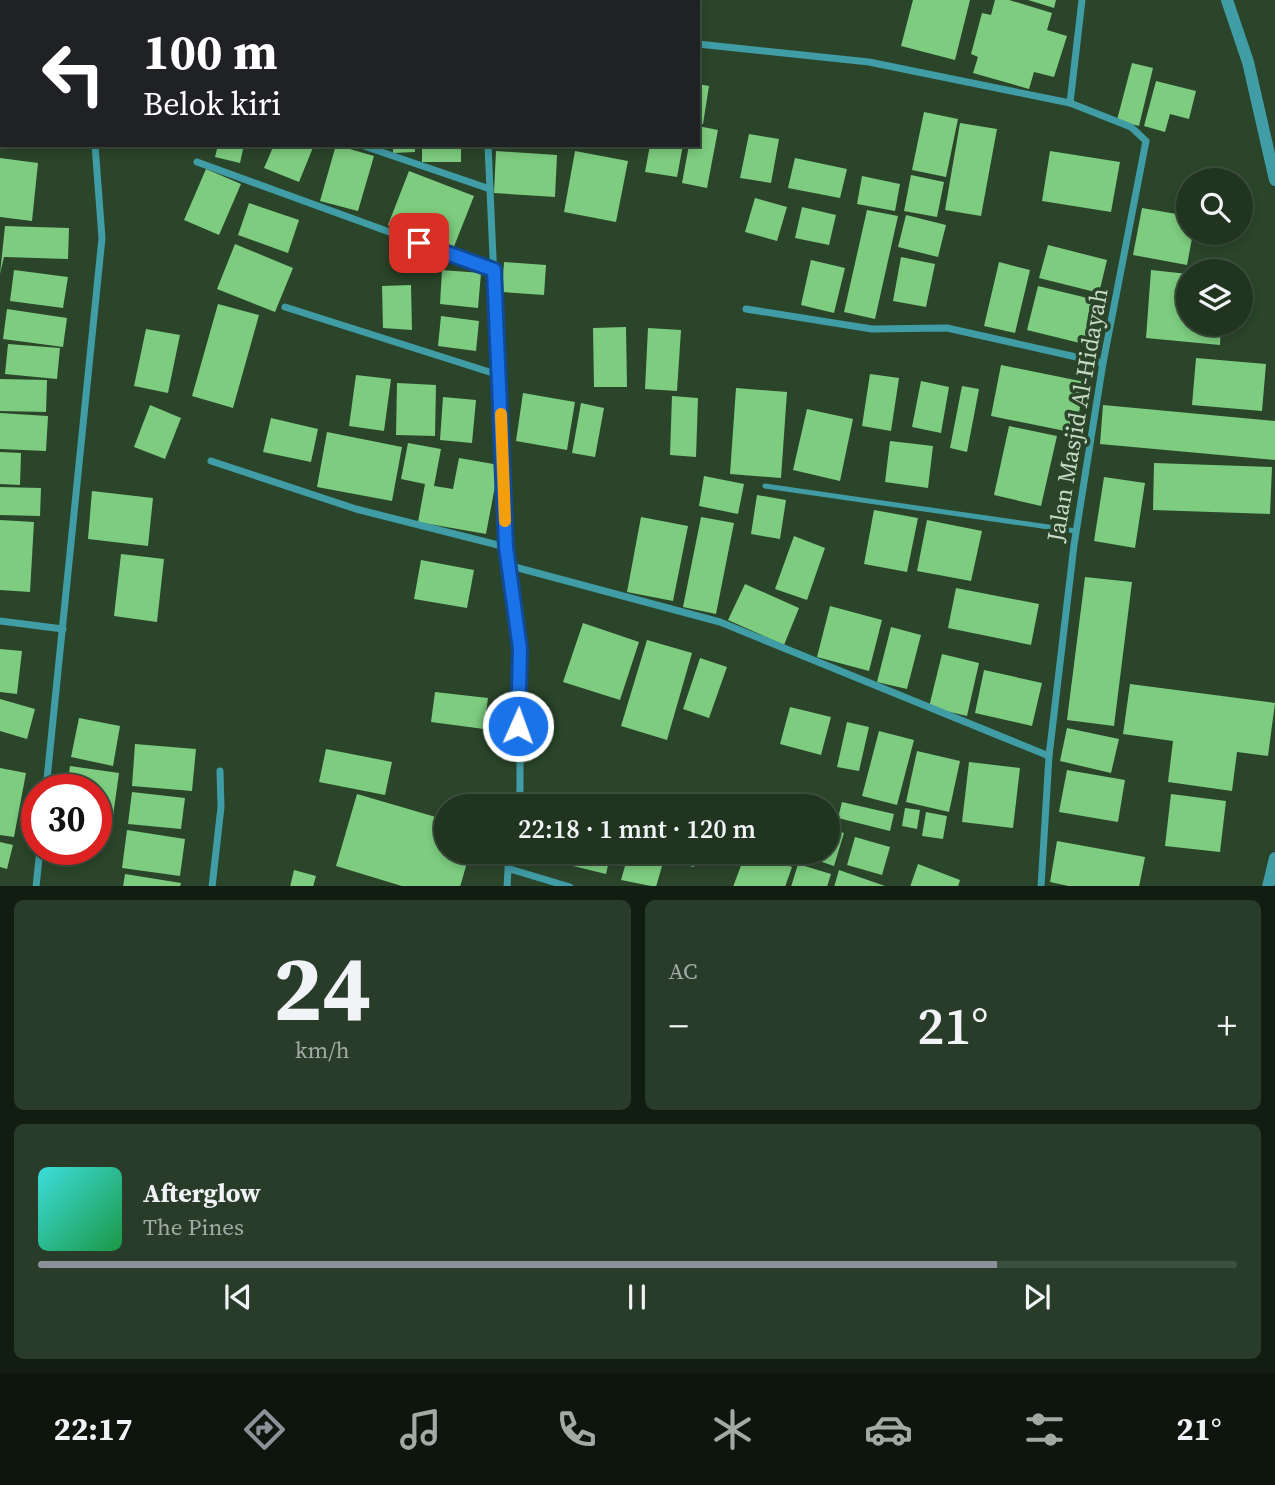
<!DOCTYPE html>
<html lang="id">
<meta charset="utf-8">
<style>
:root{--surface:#203420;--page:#283c29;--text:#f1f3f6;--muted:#a2aaa5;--line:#3d4f3e;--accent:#8c9099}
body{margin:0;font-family:"Source Serif 4",serif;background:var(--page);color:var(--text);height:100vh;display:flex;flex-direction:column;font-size:26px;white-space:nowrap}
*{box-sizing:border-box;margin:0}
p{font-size:23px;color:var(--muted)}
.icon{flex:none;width:38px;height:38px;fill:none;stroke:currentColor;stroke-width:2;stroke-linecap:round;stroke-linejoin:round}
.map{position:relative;height:886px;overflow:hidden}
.sheet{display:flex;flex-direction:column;gap:14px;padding:14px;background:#121d12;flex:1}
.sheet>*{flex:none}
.hud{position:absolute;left:0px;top:0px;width:700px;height:147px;box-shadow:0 4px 10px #0003,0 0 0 2px var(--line);background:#202124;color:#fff;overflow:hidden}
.controls{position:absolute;left:1176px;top:168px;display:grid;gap:14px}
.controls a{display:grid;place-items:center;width:77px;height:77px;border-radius:50%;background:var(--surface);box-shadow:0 4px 10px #0003,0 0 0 2px var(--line);font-size:35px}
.speed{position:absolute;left:21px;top:774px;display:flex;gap:14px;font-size:35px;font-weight:700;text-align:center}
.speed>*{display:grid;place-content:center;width:91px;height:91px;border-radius:50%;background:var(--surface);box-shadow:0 4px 10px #0003,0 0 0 2px var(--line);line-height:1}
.speed .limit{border:10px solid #d22;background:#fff;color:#111}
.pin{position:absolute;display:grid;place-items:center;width:60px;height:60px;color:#fff;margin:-30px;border-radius:14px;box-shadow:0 4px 10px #0006}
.me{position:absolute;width:77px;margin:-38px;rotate:2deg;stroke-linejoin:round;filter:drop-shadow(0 0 5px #0008)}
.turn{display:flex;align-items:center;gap:24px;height:147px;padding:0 28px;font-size:32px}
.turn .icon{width:91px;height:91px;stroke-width:2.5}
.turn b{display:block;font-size:49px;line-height:60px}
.big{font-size:52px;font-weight:600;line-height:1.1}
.sheet .card{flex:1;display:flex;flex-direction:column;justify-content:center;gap:10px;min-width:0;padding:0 24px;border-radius:10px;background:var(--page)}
.sheet .dial{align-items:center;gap:0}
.dial b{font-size:91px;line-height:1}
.song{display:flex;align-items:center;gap:21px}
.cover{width:84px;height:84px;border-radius:10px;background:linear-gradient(135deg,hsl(180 70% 55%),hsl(140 70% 35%))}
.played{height:7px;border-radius:4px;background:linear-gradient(90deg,var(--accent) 80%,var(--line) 80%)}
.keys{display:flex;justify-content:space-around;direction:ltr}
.heat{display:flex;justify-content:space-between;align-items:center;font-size:38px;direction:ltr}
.sheet .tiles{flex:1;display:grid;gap:14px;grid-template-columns:1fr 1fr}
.card:last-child{grid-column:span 2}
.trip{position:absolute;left:434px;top:794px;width:406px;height:70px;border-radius:35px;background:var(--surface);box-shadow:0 4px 10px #0003,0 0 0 2px var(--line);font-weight:600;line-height:70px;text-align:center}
.dock{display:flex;height:112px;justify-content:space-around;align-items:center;background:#0d150d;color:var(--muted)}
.dock .icon{width:49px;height:49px}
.dock .selected{color:var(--accent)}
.dock b{font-size:32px;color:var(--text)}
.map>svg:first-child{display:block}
.building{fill:#7dcc7f}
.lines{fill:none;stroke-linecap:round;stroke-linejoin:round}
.service{stroke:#409ca5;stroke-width:5}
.minor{stroke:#409ca5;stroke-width:7}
.tertiary{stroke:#409ca5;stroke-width:12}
.route-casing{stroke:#114b97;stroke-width:18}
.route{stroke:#1a73e8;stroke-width:12}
.slow{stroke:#f59e0b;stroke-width:12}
.labels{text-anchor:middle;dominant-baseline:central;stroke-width:7;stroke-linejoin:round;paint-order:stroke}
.street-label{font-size:24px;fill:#c8d8c7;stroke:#2a452a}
</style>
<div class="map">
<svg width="1275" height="887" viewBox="0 0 1275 887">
<rect width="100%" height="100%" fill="#2a452a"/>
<g class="building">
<polygon points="913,0 970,0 955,60 901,46"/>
<polygon points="995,0 1009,0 1052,13 1047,30 1067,36 1054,77 1034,72 1029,89 973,73 978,57 971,54 982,13 991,15"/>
<polygon points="1028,0 1056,0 1054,8"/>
<polygon points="1132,63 1153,68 1139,126 1117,120"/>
<polygon points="1156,81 1196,91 1189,119 1170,114 1165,132 1144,126"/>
<polygon points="698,84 709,86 703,124 698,123"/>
<polygon points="924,112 958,119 946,177 912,170"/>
<polygon points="960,123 997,129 981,216 945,210"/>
<polygon points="698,126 718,130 707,188 682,183 689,145 698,145"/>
<polygon points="749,134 779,139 771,183 740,178"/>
<polygon points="218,145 244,145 240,163 215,157"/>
<polygon points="274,145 314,145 299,182 264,168"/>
<polygon points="336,145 374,156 358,211 320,201"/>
<polygon points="393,145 415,145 415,152 393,153"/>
<rect x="422" y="145" width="39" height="17"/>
<polygon points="650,145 683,145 677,177 645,172"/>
<polygon points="496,151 557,155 555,197 494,193"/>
<polygon points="575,151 628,161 616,222 564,212"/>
<polygon points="1050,151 1120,162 1111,212 1042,201"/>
<polygon points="0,158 38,163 32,221 0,217"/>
<polygon points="795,158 847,169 840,198 788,188"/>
<polygon points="206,169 241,184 219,235 184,220"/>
<polygon points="409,171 474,196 453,249 388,225"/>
<polygon points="911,175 944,182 937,217 904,211"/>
<polygon points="862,176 900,184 895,211 857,204"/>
<polygon points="755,198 787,207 777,241 745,232"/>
<polygon points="249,203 299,220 288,253 238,235"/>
<polygon points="802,207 836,215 829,245 795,238"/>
<polygon points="1142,208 1188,216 1188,233 1193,233 1187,265 1133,255"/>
<polygon points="867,210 898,216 875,319 844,312"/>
<polygon points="906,215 946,225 938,257 898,247"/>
<polygon points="5,226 69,228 68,259 4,257 0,274"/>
<polygon points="235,244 293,268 275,312 217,289"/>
<polygon points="1048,245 1107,260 1099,293 1039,278"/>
<polygon points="901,257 935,264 926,307 893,301"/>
<polygon points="811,260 845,268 834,313 801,305"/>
<polygon points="504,262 546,265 544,295 502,292"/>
<polygon points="999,262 1030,270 1015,333 984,326"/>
<polygon points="14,270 68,277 63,308 10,301"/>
<polygon points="442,270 481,273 478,308 440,304"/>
<polygon points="1151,270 1188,274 1188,324 1221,324 1220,345 1146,338"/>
<polygon points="411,285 412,330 383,328 382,286"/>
<polygon points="1038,286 1104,302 1092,346 1027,330"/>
<polygon points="218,304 259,315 233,408 192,396"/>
<polygon points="7,309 67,318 63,347 3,339"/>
<polygon points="441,316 479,321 476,351 438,346"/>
<polygon points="626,327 627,387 594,387 593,328"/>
<polygon points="648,328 681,330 677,391 645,389"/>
<polygon points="146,329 180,335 168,393 134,386"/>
<polygon points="8,344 60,348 57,379 5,374"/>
<polygon points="1196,358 1266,364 1262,411 1192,405"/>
<polygon points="1001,365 1085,382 1075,433 991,416"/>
<polygon points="870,374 899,378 891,431 862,426"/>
<polygon points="356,375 391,379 384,431 349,426"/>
<polygon points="0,379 47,380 46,412 0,411"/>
<polygon points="921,381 949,387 941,433 912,427"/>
<polygon points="397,383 436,385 435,436 396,435"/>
<polygon points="962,386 979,389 967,452 950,448"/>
<polygon points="736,388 787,392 781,478 730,474"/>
<polygon points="523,393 575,402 567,450 516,441"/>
<polygon points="672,396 698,398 696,457 670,455"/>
<polygon points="443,397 476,400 472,443 440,440"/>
<polygon points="581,403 604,408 595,457 572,453"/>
<polygon points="150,405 181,418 165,459 134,447"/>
<polygon points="1103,405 1275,421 1275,460 1100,444"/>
<polygon points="807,409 853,419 840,481 793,470"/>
<polygon points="0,413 48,416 46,451 0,449"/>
<polygon points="271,418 318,429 311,462 263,452"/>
<polygon points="1009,426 1057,436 1041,506 994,495"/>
<polygon points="327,432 402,447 392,501 317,487"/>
<polygon points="890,441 933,446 928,488 885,482"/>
<polygon points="408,443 441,449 434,486 453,489 459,458 499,465 486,534 418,522 425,484 401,479"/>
<polygon points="0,452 21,453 20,485 0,484"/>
<polygon points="1154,463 1272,467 1270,514 1153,510"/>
<polygon points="704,476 744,484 738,514 699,506"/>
<polygon points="1104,477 1145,483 1135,548 1094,541"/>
<polygon points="0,487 41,488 40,516 0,515"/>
<polygon points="92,491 153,498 148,546 88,539"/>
<polygon points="757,495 786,500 780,539 751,534"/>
<polygon points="874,510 918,518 907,572 864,564"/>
<polygon points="641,517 688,526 673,601 627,592"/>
<polygon points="701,517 734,523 716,614 683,607"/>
<polygon points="0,520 34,522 30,592 0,590"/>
<polygon points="927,520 982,531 971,581 917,571"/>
<polygon points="794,536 825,548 807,600 775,589"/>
<polygon points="121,554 164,559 157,622 114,616"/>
<polygon points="421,560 474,570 467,608 414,599"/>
<polygon points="1085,577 1132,582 1114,726 1067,720"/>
<polygon points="745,584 799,608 784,645 728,620"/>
<polygon points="956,588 1039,604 1031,645 948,628"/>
<polygon points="830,606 882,620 869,671 817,657"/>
<polygon points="583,623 639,642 620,700 563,682"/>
<polygon points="891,627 921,635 907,689 877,682"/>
<polygon points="647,640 692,653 667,740 621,726"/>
<polygon points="0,649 22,651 17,694 0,692"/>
<polygon points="942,654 979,663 967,716 929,707"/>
<polygon points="700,658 727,667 709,718 683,709"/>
<polygon points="984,670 1042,683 1032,726 975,713"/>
<polygon points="1130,684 1275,703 1268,756 1237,752 1232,791 1168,782 1173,741 1123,734"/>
<polygon points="435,692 488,698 484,729 431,722"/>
<polygon points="0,699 35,709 27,739 0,731"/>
<polygon points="790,707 831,717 821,755 780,744"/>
<polygon points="79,718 120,726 113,766 71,757"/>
<polygon points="847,722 869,727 859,771 837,767"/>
<polygon points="1067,728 1119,739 1111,773 1060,761"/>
<polygon points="879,731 914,740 897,805 862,796"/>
<polygon points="135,744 196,749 192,791 132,786"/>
<polygon points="326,749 392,762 385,795 319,782"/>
<polygon points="917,751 960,761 949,812 906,802"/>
<polygon points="969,762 1020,768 1013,828 962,822"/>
<polygon points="70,766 119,773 113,816 96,814 96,789 67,789"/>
<polygon points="0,768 26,773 14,837 0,835"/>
<polygon points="1067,770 1125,780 1118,822 1059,812"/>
<polygon points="132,792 185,798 181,829 128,824"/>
<polygon points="357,794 446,820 446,852 470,852 460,887 405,887 336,866"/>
<polygon points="1171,794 1226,801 1220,852 1165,846"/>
<polygon points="842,802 894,814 890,831 838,818"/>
<polygon points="905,808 920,810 917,829 902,826"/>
<polygon points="926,812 947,816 943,839 922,836"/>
<polygon points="828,828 844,833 834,866 813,859 816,852 828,852"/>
<polygon points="127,830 185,839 180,876 122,868"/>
<polygon points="855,837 890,847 882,875 847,865"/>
<polygon points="1057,841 1145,857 1139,887 1073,887 1050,882"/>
<polygon points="0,842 13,845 7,869 0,867"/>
<polygon points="577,852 611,852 606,874 573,866"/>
<polygon points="629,852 666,852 656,887 621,880"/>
<polygon points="676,852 698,852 694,867 674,862"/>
<polygon points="746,852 792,867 785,887 733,887"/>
<polygon points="798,864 831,874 827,887 791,887"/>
<polygon points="918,864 960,880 958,887 910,887"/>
<polygon points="294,870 316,876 313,887 290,887"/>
<polygon points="839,870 885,886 884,887 834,887"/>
<polygon points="125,874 181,883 180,887 123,887"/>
</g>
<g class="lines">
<polyline class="service" points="765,486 1076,531"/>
<g class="minor">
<polyline points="356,0 361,2"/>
<polyline points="75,2 76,0"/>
<polyline points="497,2 497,0"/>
<polyline points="698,44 869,62 1070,103"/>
<polyline points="0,128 2,128"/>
<polyline points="361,145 490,189"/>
<polyline points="488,145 506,547 520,649 520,790 517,807"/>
<polyline points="197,162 494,270"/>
<polyline points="285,307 499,375"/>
<polyline points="746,309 872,329 947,328 1103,363"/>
<polyline points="211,461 356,509 506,547"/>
<polyline points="511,566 720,622 1049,756"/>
<polyline points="0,621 63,629"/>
<polyline points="46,789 102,238 95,145"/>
<polyline points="510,869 570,887"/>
<polyline points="36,887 40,849"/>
<polyline points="212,887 221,807 220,771"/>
<polyline points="507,887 509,852"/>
<polyline points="1041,887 1049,756 1074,545 1103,363 1146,141 1131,127 1070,103 1082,0"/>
</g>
<g class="tertiary">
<polyline points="1227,0 1248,62 1275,180"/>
<polyline points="1268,887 1275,858"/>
</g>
</g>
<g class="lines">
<g class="route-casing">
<polyline id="route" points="419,243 494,270 506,547 520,649 518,726"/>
</g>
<use href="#route" class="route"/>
<polyline class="slow" points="501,414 505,521"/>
</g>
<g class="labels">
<g class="street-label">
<text transform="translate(1077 415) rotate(-80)">Jalan Masjid Al-Hidayah</text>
</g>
</g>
</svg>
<div class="controls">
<a><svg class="icon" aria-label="search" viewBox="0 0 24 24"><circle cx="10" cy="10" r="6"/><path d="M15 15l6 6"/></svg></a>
<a><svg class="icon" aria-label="layers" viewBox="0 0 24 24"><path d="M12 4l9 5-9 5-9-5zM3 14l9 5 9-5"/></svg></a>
</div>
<div class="speed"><div class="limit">30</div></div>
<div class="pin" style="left:419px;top:243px;background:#d93025"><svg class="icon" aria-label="arrive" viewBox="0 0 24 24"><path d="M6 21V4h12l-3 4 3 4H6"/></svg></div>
<svg class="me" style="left:518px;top:726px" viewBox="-20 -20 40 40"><circle r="17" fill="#1a73e8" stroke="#fff" stroke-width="3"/><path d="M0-11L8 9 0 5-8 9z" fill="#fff"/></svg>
<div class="trip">22:18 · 1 mnt · 120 m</div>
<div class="hud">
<div class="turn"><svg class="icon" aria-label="left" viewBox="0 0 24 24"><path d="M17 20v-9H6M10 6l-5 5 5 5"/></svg><div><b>100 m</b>Belok kiri</div></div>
</div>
</div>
<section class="sheet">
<div class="tiles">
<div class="card dial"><b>24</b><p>km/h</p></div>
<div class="card"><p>AC</p>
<div class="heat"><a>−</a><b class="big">21°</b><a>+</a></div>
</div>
<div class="card">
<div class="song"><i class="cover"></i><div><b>Afterglow</b><p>The Pines</p></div></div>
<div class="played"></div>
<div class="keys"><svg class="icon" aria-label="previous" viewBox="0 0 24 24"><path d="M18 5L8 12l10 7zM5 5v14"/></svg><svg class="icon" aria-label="pause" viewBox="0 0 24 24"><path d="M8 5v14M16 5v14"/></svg><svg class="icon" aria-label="next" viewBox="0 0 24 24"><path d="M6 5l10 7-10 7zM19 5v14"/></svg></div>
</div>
</div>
</section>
<nav class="dock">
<b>22:17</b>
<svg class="icon selected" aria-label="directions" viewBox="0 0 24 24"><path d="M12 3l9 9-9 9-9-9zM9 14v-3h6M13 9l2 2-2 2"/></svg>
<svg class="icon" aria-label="music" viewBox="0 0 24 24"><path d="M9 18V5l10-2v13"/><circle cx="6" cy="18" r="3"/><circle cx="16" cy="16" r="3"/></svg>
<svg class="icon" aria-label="phone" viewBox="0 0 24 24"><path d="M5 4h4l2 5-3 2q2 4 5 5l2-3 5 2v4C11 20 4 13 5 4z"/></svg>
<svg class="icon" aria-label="climate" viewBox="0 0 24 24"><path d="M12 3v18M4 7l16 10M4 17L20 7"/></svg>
<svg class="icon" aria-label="car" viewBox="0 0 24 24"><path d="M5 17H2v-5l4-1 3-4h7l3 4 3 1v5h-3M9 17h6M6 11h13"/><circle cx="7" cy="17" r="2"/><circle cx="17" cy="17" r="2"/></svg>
<svg class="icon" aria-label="filters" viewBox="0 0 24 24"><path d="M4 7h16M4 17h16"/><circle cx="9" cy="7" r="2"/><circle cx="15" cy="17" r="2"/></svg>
<b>21°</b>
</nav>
